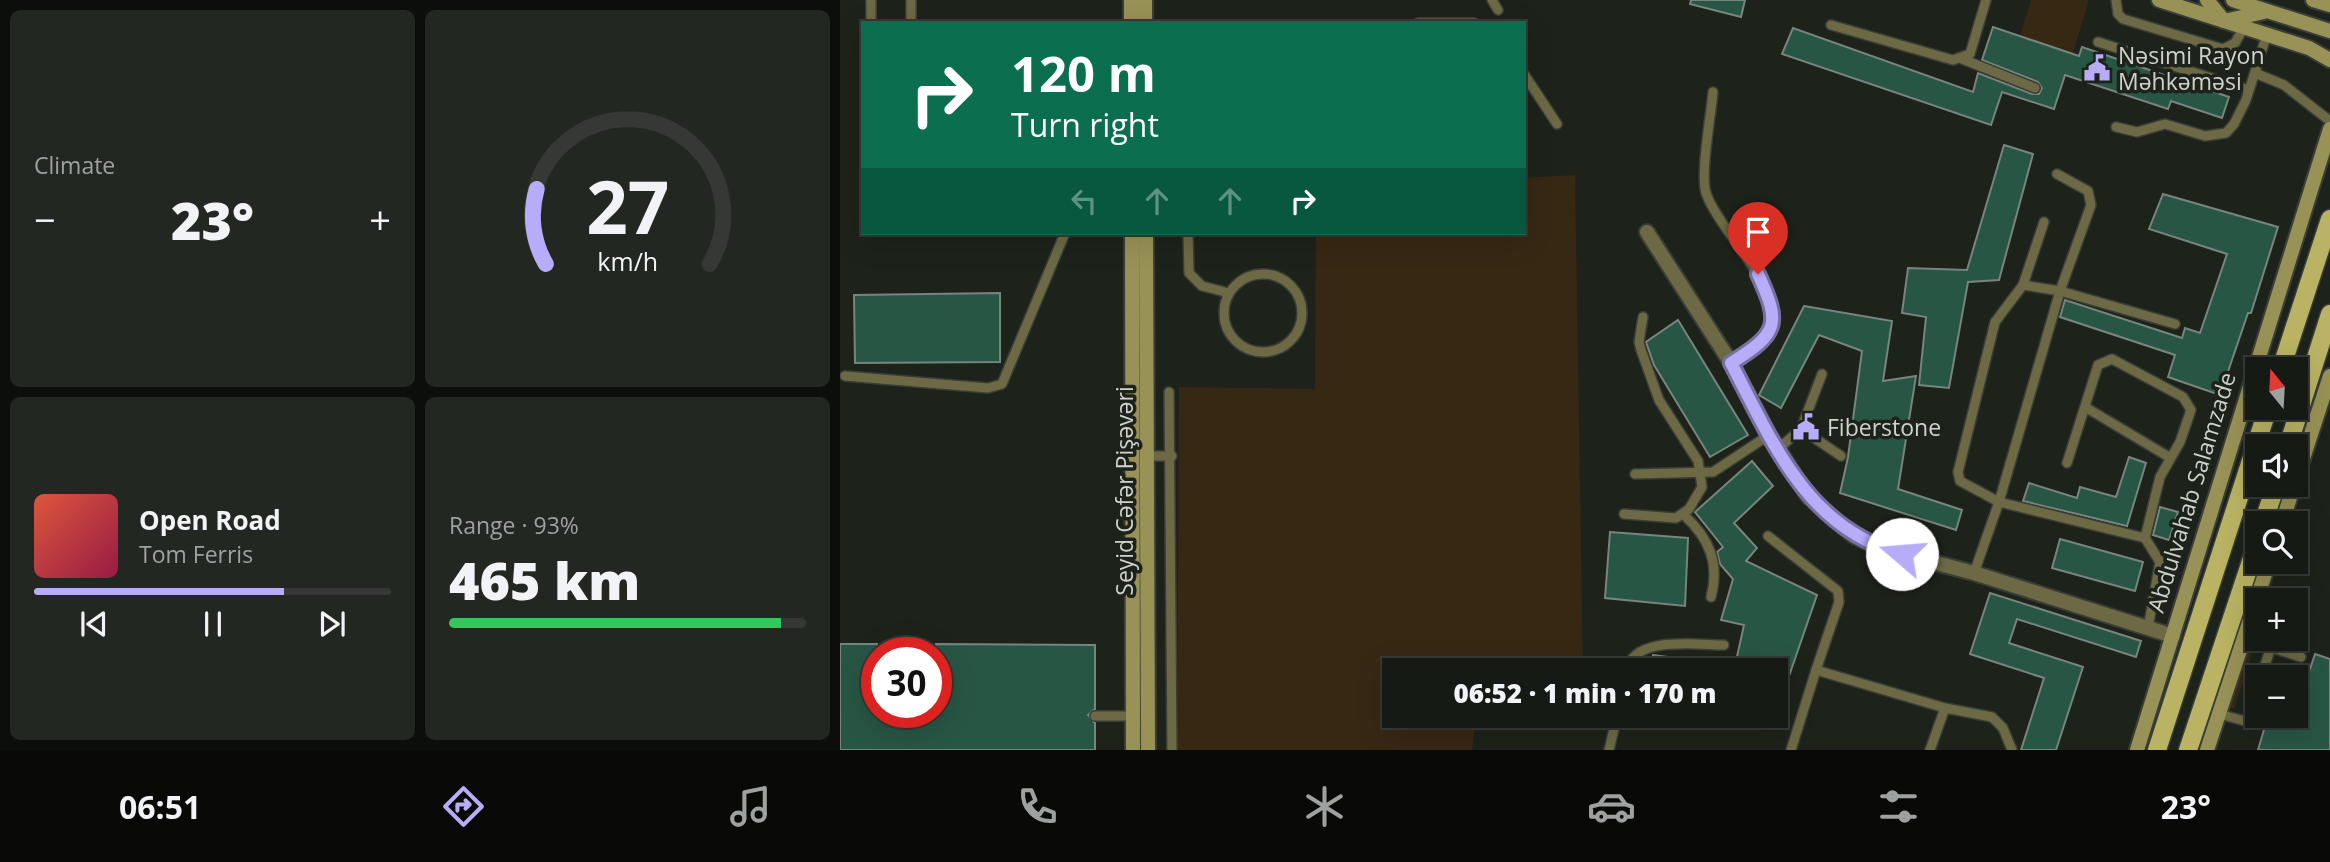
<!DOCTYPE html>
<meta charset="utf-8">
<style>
:root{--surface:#161a14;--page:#232722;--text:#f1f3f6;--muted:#9ea1a0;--line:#353834;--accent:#b6acf8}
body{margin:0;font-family:"Open Sans",sans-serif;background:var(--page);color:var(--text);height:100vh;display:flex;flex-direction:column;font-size:26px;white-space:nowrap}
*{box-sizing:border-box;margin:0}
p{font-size:23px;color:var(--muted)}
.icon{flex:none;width:38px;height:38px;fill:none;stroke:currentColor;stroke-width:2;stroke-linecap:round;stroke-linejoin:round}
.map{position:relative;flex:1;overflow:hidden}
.sheet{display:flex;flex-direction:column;gap:10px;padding:10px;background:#0c0e0b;width:840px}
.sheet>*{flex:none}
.banner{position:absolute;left:21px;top:21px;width:665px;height:214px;border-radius:0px;box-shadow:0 7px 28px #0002,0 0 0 2px var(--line);background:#0b6e4f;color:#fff;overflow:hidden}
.needle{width:46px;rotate:342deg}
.tools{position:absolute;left:1405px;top:357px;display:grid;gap:14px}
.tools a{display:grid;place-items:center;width:63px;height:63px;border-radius:0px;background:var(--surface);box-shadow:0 7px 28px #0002,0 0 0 2px var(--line);font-size:35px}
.speed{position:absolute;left:21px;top:637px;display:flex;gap:14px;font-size:35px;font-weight:700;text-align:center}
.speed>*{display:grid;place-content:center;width:91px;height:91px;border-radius:50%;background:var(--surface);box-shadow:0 7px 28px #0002,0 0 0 2px var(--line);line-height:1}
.speed .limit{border:10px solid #d22;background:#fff;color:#111}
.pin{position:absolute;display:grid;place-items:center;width:60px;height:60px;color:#fff;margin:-72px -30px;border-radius:50% 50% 50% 0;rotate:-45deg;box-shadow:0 0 7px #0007}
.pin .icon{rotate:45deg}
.me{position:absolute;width:77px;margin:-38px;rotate:288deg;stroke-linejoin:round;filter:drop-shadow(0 0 5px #0008)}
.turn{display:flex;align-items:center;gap:24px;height:147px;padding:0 35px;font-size:32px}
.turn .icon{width:91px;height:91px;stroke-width:2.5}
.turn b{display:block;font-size:49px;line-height:60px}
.lanes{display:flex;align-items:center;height:66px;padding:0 35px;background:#0003;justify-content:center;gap:35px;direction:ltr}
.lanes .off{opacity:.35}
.big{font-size:52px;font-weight:800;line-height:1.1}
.sheet .widget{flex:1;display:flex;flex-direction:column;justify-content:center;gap:10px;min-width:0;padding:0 24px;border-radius:10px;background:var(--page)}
.sheet .dial{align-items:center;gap:0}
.dial svg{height:182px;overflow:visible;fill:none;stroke:var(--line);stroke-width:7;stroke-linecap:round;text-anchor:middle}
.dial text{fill:var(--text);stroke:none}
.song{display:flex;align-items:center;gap:21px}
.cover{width:84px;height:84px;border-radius:10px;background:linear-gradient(135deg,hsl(10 70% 55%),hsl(340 70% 35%))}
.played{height:7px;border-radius:4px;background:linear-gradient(90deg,var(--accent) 70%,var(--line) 70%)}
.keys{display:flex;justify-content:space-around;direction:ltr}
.heat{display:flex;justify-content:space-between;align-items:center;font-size:38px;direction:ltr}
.charge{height:10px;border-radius:5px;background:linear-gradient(90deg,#34c759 93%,var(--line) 0)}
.sheet .tiles{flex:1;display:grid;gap:10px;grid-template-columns:repeat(2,1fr)}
.trip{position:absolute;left:542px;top:658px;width:406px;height:70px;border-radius:0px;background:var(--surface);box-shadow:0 7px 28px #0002,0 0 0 2px var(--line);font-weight:800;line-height:70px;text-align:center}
.tabs{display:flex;height:112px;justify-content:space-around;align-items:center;background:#090a08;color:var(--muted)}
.tabs .icon{width:49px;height:49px}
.tabs .current{color:var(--accent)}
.tabs b{font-size:32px;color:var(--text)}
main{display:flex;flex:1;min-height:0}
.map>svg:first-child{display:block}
.green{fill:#372814}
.building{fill:#285645;stroke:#78847e;stroke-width:2}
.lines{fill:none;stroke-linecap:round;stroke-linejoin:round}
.lane-casing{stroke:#393e37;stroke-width:12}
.street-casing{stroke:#393e37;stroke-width:18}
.secondary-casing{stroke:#393e37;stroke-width:18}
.primary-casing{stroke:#393e37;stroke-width:21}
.lane{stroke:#6c6944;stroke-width:9}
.street{stroke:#6c6944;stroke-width:14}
.secondary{stroke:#989256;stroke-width:14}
.primary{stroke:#b9b363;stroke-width:18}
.route-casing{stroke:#7670a1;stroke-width:18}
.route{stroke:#b6acf8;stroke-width:12}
.labels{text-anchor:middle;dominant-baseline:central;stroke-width:7;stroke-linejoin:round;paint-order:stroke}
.poi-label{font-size:23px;fill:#cfd2cd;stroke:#1d221a;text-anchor:start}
.street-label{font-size:23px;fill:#cfd2cd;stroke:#1d221a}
</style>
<main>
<section class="sheet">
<div class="tiles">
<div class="widget"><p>Climate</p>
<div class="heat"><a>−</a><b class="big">23°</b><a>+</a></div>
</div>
<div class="widget dial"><svg viewBox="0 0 100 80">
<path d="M14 69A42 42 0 1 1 86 69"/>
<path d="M14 69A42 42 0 0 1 10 36" stroke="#b6acf8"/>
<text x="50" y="56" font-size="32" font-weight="700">27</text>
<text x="50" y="72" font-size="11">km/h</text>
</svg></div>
<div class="widget">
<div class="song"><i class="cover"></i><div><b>Open Road</b><p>Tom Ferris</p></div></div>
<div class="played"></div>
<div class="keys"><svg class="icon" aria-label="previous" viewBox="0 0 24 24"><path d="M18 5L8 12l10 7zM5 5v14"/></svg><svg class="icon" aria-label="pause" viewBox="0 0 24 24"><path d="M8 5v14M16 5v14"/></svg><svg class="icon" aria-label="next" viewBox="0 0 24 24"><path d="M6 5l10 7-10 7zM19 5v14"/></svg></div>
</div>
<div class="widget"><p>Range · 93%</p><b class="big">465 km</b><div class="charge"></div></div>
</div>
</section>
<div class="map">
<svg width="1490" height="750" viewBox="0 0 1490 750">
<rect width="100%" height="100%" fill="#1d221a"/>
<g class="green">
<polygon points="1191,0 1249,0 1233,53 1180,36"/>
<polygon points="735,175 743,670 555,670 555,716 743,716 636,720 632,750 337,750 339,387 475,389 476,233 684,233 684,178"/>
<polygon points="1406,652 1412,654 1394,709 1389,708"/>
</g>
<g class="building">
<polygon points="851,0 905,0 901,17 850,4"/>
<polygon points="1153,27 1239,56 1242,47 1389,97 1382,118 1331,101 1328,109 1225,75 1214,109 1162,92 1151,125 942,54 953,28 1133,92 1138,73 1192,94 1199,94 1202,88 1198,82 1142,60"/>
<polygon points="1164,145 1193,154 1159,280 1128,282 1109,388 1079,385 1086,317 1062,313 1068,268 1127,270"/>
<polygon points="1323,194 1438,227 1411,313 1408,313 1380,395 1328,377 1335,355 1220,317 1225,300 1342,338 1345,328 1360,333 1387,254 1309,229"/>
<polygon points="160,293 160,362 15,363 14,295"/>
<polygon points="964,306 1052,321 1043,381 1076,376 1058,489 1122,510 1116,530 1000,493 1008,457 1022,351 979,335 941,408 919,395"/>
<polygon points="838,320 908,435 870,457 814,365 806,342"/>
<polygon points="1289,457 1306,463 1287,526 1183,501 1189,483 1237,498 1240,487 1276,497"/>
<polygon points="912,461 933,486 894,523 917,548 906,561 977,595 938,708 936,670 894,670 904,625 881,620 893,579 880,564 877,552 883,547 855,512"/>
<polygon points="1320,507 1338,512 1329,540 1313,535"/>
<polygon points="770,532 848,538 845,606 765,598"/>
<polygon points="1220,539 1303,562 1295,591 1212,568"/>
<polygon points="1150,593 1301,641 1296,657 1177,619 1169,643 1243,667 1216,750 1181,750 1204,678 1130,654"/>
<polygon points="0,644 37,644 37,712 96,712 96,644 255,645 255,709 248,715 255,723 255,750 0,750"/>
<polygon points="1475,654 1490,659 1490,750 1418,750 1428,716 1456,716 1456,675 1467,678"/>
<polygon points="813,655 872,663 872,670 809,670"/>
</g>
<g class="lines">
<g class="lane-casing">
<g id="lane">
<polyline points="652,0 658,10"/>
<polyline points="1276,0 1278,14 1283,19 1383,49 1395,43 1404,27"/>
<polyline points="31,23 31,0"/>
<polyline points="71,23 71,0"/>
<polyline points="578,23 634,23"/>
<polyline points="991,25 1113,60 1130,54 1146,0"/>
<polyline points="1258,42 1409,90"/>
<polyline points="1122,59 1195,88"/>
<polyline points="1415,73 1444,85 1490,121"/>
<polyline points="684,74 717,124"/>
<path d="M873,92c-2,23 -13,82 -7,101 11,34 78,99 67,131 -6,18 -27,29 -42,39"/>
<polyline points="1276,127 1297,132 1325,124 1365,136 1386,133 1394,124 1406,100 1427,34"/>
<polyline points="1204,222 1183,285 1155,322 1118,472 1120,481 1159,502 1305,538 1320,477 1340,442 1351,410 1343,397 1272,359 1258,365 1227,463"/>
<polyline points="348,233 349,273 362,286 389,293"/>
<circle cx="423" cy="313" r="39"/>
<polyline points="1183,285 1220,291 1251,205 1248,191 1217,174"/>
<polyline points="5,376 148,388 162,384 225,233"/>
<polyline points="329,392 332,750"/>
<polyline points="1245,407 1329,457"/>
<polyline points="961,429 1001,456"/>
<polyline points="938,449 961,429 982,374"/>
<polyline points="307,456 332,456"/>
<polyline points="795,474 873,472 929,435"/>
<polyline points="784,514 836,518 849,509 862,487 858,461 819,400 801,350 799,342 803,317"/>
<path d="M844,515c25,23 36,48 27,82"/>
<polyline points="928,536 998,591 999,602 976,670"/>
<polyline points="1305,538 1320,562 1308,628"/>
<polyline points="1134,573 1159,502 1220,291 1335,324"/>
<polyline points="1404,639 1461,657"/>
<path d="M787,670c7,-35 70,-25 97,-25"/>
<polyline points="1421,677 1431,647"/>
<polyline points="1379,714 1405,721 1409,717 1418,690"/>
<polyline points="255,716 293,716"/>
<polyline points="769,750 777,716"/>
<polyline points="951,750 976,670 1105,708 1152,717 1163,728 1172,750"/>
<polyline points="1090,750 1105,708"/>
</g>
</g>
<g class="street-casing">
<polyline id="street" points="807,232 891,363 929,435 968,496 1014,536 1039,548 1134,573 1333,636"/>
</g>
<g class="secondary-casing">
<g id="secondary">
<polyline points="291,0 291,23"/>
<polyline points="305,0 305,23"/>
<polyline points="1319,0 1469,48 1490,60"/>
<polyline points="1367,0 1384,21 1424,12"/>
<polyline points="1393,0 1490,31"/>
<polyline points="1473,0 1490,5"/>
<polyline points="292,233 293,750"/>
<polyline points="306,233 308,750"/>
<polyline points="1456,480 1490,376"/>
<polyline points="1442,523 1454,485"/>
<path d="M1297,750c66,-206 128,-414 193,-621"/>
<polyline points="1367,750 1429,562"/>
</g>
</g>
<g class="primary-casing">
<g id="primary">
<polyline points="1441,369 1490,219"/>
<polyline points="1448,446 1490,314"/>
<polyline points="1423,523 1436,485"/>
<polyline points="1317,750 1428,408"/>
<polyline points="1348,750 1418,540"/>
</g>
</g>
<use href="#lane" class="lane"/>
<use href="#street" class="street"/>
<use href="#secondary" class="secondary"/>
<use href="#primary" class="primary"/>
</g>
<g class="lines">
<g class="route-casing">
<path id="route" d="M918,274c23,50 21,59 -27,89 42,80 76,166 171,191"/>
</g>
<use href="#route" class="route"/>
</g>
<defs>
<g id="civic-bare" transform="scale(2.1)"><path d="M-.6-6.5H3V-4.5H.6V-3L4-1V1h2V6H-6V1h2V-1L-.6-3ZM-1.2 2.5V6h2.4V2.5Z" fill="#b6acf8" stroke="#1d221a" stroke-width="2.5" paint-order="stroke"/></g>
</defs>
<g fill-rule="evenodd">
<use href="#civic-bare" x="1257" y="68"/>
<use href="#civic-bare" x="966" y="427"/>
</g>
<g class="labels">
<g class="poi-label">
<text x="1278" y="55">Nəsimi Rayon<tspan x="1278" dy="26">Məhkəməsi</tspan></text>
<text x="987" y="427">Fiberstone</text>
</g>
<g class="street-label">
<text transform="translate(284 491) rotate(-90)">Seyid Cəfər Pişəvəri</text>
<text transform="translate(1351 492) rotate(-73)">Abdulvahab Salamzade</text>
</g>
</g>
</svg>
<div class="tools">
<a><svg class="needle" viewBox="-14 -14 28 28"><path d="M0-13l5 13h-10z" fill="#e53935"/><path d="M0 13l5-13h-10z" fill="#9ea1a0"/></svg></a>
<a><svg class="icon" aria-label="sound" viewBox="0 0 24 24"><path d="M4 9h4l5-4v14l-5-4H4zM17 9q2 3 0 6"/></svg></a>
<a><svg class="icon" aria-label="search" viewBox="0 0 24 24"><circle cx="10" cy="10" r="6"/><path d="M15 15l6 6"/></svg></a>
<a>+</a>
<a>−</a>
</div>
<div class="speed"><div class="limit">30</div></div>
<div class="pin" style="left:918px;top:274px;background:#d93025"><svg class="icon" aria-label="arrive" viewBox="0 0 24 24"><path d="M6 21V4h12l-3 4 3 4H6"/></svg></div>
<svg class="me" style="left:1062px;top:554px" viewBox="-20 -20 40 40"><circle r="19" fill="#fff"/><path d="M0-13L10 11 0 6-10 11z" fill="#b6acf8"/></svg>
<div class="trip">06:52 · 1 min · 170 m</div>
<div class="banner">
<div class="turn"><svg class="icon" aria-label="right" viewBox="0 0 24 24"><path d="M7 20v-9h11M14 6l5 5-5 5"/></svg><div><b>120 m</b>Turn right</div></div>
<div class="lanes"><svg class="icon off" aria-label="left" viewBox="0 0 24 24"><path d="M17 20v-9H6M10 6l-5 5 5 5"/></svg><svg class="icon off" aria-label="ahead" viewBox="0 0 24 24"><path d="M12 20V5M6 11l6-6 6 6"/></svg><svg class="icon off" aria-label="ahead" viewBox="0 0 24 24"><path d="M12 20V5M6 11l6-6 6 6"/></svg><svg class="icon" aria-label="right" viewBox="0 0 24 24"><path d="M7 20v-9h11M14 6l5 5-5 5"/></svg></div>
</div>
</div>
</main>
<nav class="tabs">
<b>06:51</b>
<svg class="icon current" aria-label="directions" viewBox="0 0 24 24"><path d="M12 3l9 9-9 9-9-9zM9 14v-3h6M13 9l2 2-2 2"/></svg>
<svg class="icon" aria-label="music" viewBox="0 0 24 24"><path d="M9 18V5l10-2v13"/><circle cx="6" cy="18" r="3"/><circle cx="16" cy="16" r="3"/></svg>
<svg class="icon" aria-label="phone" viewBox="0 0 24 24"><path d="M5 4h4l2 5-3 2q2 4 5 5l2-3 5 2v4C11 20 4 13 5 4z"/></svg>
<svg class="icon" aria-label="climate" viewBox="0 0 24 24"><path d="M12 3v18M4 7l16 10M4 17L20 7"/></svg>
<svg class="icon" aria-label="car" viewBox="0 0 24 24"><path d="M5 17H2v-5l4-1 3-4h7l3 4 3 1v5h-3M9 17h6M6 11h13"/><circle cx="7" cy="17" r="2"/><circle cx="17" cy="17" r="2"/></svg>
<svg class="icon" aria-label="filters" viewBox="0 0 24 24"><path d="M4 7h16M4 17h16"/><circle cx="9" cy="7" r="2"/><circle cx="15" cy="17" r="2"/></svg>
<b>23°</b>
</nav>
